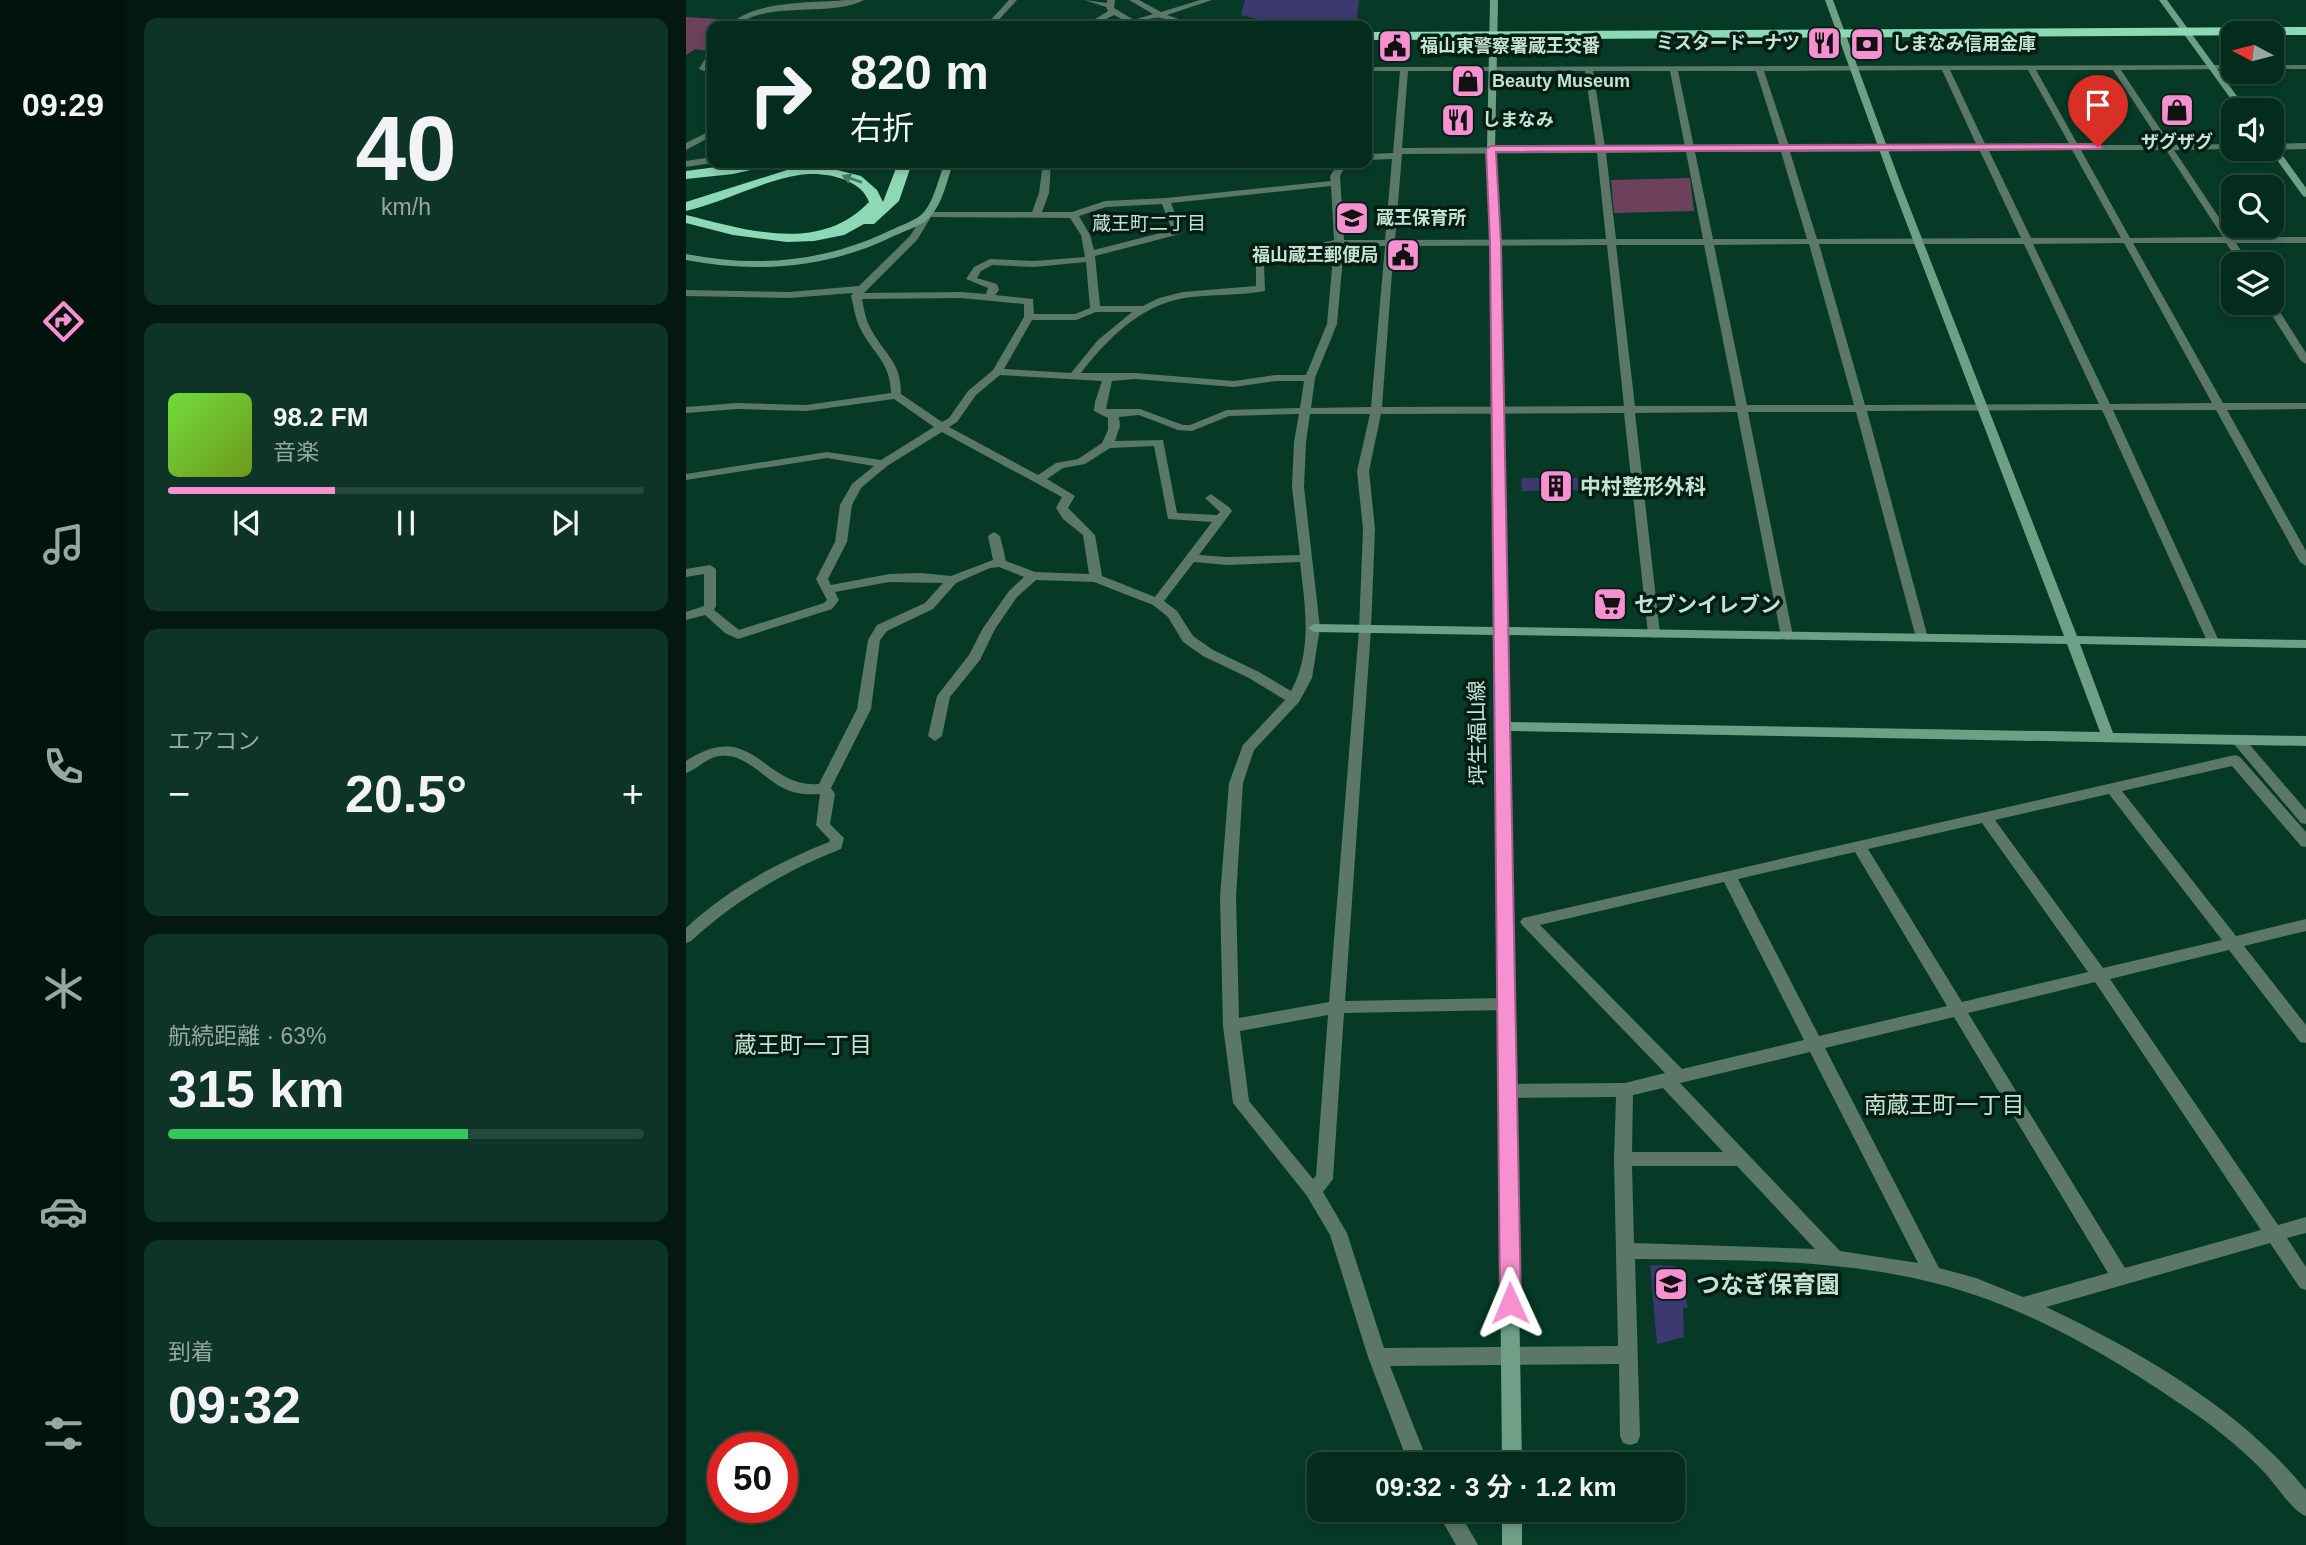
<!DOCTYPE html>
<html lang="ja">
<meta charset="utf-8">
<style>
:root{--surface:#042c1d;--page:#0d3426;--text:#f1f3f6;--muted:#97a7a4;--line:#25483b;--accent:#f690d0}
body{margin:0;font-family:Helvetica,"Noto Sans JP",sans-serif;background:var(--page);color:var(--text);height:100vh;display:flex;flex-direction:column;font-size:26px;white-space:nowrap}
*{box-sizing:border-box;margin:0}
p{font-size:23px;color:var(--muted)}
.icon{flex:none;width:38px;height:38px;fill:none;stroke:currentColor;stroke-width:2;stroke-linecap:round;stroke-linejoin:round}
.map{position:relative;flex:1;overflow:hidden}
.sheet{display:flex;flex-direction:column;gap:18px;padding:18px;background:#021810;width:560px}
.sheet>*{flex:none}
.top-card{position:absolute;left:21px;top:21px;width:665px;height:147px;border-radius:14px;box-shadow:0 4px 10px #0003,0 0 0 2px var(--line);background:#042c1d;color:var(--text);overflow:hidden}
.needle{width:46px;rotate:277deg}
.controls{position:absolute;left:1535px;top:21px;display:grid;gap:14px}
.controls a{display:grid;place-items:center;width:63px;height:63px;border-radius:14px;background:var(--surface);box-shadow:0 4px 10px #0003,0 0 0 2px var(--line);font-size:35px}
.speed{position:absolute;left:21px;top:1432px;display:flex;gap:14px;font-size:35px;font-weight:700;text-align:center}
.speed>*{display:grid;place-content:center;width:91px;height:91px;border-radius:50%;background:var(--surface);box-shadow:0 4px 10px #0003,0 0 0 2px var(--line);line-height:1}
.speed .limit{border:10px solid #d22;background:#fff;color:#111}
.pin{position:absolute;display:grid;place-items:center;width:60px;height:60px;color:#fff;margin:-72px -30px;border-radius:50% 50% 50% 0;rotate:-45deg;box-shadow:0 0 7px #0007}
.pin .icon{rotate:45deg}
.me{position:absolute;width:77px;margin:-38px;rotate:359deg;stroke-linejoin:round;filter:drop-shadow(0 0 5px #0008)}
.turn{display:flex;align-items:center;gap:24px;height:147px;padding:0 28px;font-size:32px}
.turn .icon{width:91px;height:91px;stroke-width:2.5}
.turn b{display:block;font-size:49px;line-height:60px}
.big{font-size:52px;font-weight:700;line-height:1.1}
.sheet .tile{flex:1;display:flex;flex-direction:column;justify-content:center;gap:10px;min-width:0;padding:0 24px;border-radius:14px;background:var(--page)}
.sheet .dial{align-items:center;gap:0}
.dial b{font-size:91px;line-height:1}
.song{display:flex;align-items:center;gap:21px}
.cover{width:84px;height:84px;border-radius:10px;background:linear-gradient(135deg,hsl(100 70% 55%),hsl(80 70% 35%))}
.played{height:7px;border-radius:4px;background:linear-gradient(90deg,var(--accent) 35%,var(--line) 35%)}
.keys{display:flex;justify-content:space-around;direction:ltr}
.heat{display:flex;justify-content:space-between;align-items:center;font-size:38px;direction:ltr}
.charge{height:10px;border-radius:5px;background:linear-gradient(90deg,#34c759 63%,var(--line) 0)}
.trip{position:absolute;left:621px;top:1452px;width:378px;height:70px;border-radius:14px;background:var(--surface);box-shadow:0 4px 10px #0003,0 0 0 2px var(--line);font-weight:700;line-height:70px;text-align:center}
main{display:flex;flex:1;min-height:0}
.tabs{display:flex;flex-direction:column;width:126px;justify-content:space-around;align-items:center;background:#02120c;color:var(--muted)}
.tabs .icon{width:49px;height:49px}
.tabs .current{color:var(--accent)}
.tabs b{font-size:32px;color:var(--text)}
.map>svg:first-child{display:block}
.green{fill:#6d405c}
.building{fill:#3b396f}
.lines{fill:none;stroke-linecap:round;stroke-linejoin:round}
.street{fill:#5a7768;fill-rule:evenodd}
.secondary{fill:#709f87;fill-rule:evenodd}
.highway{fill:#8ed9b5;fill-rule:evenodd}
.oneway{fill:#497c64}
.route{fill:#f690d0;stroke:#a05e87;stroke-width:2}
.labels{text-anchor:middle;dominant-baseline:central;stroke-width:7;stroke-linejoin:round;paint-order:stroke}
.far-poi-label{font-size:18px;font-weight:bold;fill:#c4e3d2;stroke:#041e13;text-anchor:start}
.far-neighbourhood-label{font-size:19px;fill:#c4e3d2;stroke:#041e13}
.poi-label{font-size:21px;font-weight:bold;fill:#c4e3d2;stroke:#041e13;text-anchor:start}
.street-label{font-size:21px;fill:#c4e3d2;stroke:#041e13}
.neighbourhood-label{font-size:23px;fill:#c4e3d2;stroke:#041e13}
.near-poi-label{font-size:24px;font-weight:bold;fill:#c4e3d2;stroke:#041e13;text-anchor:start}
</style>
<main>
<nav class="tabs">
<b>09:29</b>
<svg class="icon current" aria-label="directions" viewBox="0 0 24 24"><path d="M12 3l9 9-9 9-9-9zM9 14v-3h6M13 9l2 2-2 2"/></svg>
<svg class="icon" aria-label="music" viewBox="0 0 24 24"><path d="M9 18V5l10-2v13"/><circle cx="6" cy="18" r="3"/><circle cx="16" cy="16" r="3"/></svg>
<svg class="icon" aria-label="phone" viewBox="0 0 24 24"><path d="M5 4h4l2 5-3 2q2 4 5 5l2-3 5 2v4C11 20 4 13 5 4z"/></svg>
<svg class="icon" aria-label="climate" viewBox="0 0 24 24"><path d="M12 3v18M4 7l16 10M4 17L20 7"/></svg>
<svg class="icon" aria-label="car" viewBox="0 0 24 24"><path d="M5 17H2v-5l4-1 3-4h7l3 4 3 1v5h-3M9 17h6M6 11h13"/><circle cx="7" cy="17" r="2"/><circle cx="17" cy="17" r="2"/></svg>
<svg class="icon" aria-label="filters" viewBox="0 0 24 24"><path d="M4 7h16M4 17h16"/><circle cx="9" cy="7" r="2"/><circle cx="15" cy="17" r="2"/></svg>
</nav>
<section class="sheet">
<div class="tile dial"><b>40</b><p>km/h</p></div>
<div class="tile">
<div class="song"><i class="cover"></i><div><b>98.2 FM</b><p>音楽</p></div></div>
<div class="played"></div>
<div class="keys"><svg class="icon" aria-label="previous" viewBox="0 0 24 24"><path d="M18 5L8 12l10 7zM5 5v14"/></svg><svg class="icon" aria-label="pause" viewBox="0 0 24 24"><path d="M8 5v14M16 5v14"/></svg><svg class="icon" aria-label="next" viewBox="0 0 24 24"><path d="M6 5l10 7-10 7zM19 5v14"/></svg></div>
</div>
<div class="tile"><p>エアコン</p>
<div class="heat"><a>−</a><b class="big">20.5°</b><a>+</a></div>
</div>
<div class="tile"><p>航続距離 · 63%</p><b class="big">315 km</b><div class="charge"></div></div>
<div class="tile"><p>到着</p><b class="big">09:32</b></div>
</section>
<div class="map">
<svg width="1620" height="1545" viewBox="0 0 1620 1545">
<rect width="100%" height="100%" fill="#063a27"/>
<g class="green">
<polygon points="0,17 47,20 43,26 26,26 26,49 23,51 9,49 0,55"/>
<polygon points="1004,178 1008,211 928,213 925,180"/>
</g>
<g class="building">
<polygon points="559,0 673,0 670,26 601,26 555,15"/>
<polygon points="835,478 897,478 898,490 836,491"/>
<polygon points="964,1265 990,1266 994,1293 998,1293 1002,1308 997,1308 998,1337 971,1344"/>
</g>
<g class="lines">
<g class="street">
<path d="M161,0h17c-34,18 -99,0 -127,26h-8c23,-26 84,-23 118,-26z"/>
<polygon points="323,0 331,0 307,26 299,26"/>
<path d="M398,0l23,3v-3h8l-1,8 20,12 19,-6 -24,-14h10l22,12 39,-12h12l-45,15 32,11c-14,0 -25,-6 -38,-8 -11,-2 -30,8 -44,8l10,-4 -13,-7 -21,11h-9l24,-15 -2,-4z"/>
<polygon points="23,52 26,52 26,60 22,68 26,69 26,74 13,69"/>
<path d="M1547,65v4l-112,1 50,75 62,-1v5h3l-62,1 58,87h74v6h-70l14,21h-10l-14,-21h-93l90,160h83v6l-79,1 79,141v15l-6,-4 -84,-152h-103l106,231 -1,3 -5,1 -6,-4 -105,-231 -235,1 61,227 -6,4 -6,-4 -60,-226h-108l45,224 -6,4 -6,-4 -44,-224 -102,1 25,221 -6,4 -6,-4 -24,-221 -243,1 -12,57 6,58 -4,100 -26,372 161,-3 6,2 2,4 -2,4 -6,2 -162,3 -11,166 -10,13 24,41 37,115 234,-2 -4,-187 2,-62 -109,1 -6,-2 -2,-5 2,-5 6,-2 118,-1 40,-10 -142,-147 -3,-4 3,-4 712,-163 5,2 66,75v15l-5,-1 -69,-80 -110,25 114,145 70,-17v12l-62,15 62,79v18l-6,-1 -71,-92 -119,29 168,246 28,-8v16l-19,5 19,29v23l-6,-2 -30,-45 -224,64c95,45 193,101 260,183v26c-15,-6 -31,-33 -43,-45 -26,-27 -56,-50 -87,-70 -62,-42 -130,-82 -201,-106 -108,-37 -227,-35 -340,-36l5,177 -3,7 -7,2 -7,-2 -3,-7 -1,-72 -229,2 39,99h-20l-41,-108 -38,-122 -23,-39 -74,-93 -10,-77 -3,-129 9,-114 14,-38 42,-45 -36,-22 -46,-22 -20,-14 -15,-25 -15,-12 -59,-23 -58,-2 -19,17 -22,32 -15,31 -30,37 -8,39 -7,5 -7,-5 9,-40 32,-41 14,-27 26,-37 15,-14 -25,-10 -9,1 -34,15 -23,26 -46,22 -7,9 -9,69 -40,79 4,6 -5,30 14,14 -3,11c-56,22 -105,51 -150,92l-5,2v-15c42,-39 90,-65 143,-86l1,-2 -14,-15 4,-31c-13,1 -25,0 -37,-6 -21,-11 -38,-35 -63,-32 -13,1 -22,13 -34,17v-12c68,-44 76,27 133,23l38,-75 11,-69 9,-15 48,-22 18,-20 -54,-1 -54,10 4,8 -7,9 -94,30 -13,-6 -20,-18 -19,5v-8l18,-6v-32l-18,3v-8l24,-4 6,4v37l-2,4 25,20 85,-27 3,-3 -11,-21 19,-37 5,-37 12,-21 22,-18 -47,-8 -141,22v-6l141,-22 54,8 53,-33 -40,-28 -88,12 -69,-2 -51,4v-6l51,-4 69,2 85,-12c-1,-32 -18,-39 -31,-65 -5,-10 -6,-21 -9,-32l2,-3 -64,5 -103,-2v-6l103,2 70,-6 51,-50 15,-24h107l7,-19 4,-30h8l-2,30 -7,19h30l33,-11 61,-3 165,-17 -1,-5 9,-13h8l-7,13 4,64h41l7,-81 -25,1v-6l26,-1 7,-82h-33v-4zM1256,70l35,76h-188l-25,-75zM1264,70h78l42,75 -84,1zM1350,70h77l49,75h-84zM722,71h177l11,76 -194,1zM907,71h77l15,76h-80zM992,71h78l24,76h-86zM1386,150l49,88h-90l-42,-87zM1395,150h85l57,87 -93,1zM1294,151l41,87 -204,1 -27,-87zM1000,152l17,87h-87l-10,-86zM1009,152h86l26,87h-94zM911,153l9,86 -211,1 7,-86zM645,186l3,54 -78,19v27l-73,6 -24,6 -16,8h-43l-5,-50 85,-22 2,-2 -11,-29zM476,204l10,26 -78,20 -4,-15 -11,-19 27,-9zM245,217l139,1 11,17 4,22 -51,4 -44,-2 -16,8 -8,12 22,9 -2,6 -25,-2 -97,1 53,-53zM1438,243l88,160 -102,1 -77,-160zM1123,244l45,161h-107l-33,-160zM1133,244h205l75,160 -234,1zM921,245l17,161 -242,1 12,-161zM930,245h88l32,161h-101zM642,246h6l-7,78 -21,51h-30l-42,6 -99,-8h-54c25,-33 60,-68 103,-75 26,-4 54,-2 81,-7l-1,-28zM658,246h41l-14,161 -60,1 4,-30 22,-54zM400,262l4,46 -15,6h-41l-1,-15 -38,-4 4,-5 -2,-6 -20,-6 4,-7 11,-6 42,2zM275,298l63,6v13l-31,53 -25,21 -19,27 -7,4 -41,-28c0,-32 -15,-38 -29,-63 -6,-10 -8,-21 -10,-32zM410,312h36l-34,28 -27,33 -67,-4 28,-49h44zM314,375l102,6 -7,21 -1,9 14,7v12l-6,13 -24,16 -22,4 -18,12 -89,-48 8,-5 19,-27zM449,379l99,8 42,-6h28l-4,27 -73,2 -37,15h-7l-43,-16h-34l6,-28zM613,414l-5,28 -2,45 8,68 -73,2 -28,-2 33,-44 -2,-3 -19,-14 -6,4 15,14 -3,3 -40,-2 -14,-73 -48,1 5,-15 -1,-9 20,-2 39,15 14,1 37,-15zM624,414h60l-13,57 6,58 -4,100 -30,373 -90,16 -3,-121 7,-114 11,-33 45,-48 13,-24 8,-50 -16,-141 2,-45zM256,432l120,65 -6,11 7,11 20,16 6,39 -54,-2 -29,-11 -6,-25 -6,-4 -6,4 5,24 -42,16 -30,-3 -32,1 -58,11 -3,-6 19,-37 5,-37 9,-17 26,-22zM468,446l14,73 44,3 -57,75 -53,-21 -7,-41 -27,-27 7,-12 -28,-17 16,-11 22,-4 25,-16zM508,562l33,3 73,-3c5,44 13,88 -9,129l-32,-19 -46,-22 -20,-14 -16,-25 -13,-10zM1423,794l113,146 -119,28 -108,-148zM1296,823l106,149 -126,30 -94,-153zM1169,852l92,154 -128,30 -81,-157zM1038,882l80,158 -122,29 -142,-144zM1409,982l166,248 -136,38 -157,-255zM642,1015l-12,161 -3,3 -64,-78 -9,-70zM1268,1017l154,256 -85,24 -47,-19 -37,-10 -114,-220zM1124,1052l108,211 -78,-12 -160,-168zM977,1088l60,64h-91l1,-57zM946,1166h105l78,83 -181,-6z"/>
<rect x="1586" y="65" width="34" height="4"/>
<polygon points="26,130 26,136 0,150 0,143"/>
<polygon points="1620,143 1620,149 1586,150 1583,149 1586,149 1586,144"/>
<polygon points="26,157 26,163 0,167 0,161"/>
<polygon points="1587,301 1620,353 1620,364 1615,361 1578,303"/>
<polygon points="1552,735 1557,737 1620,810 1620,824 1615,823 1547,743 1545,740"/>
<polygon points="750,1510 772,1510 792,1545 770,1545"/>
</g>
<g class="secondary">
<path d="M804,0h8l-3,149 5,94 7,384 557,9 -172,-451 -67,-185h8l68,185 176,451 229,4v8l-226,-4 33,89 193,3v10l-797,-15 13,734h-20l-8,-830 -180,-3 -6,-4 6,-4 180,3 -4,-384 -3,-94zM821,635l560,9 33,88 -592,-10z"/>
<polygon points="1473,0 1481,0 1561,110 1553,110"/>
<polygon points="1586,144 1589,145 1620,188 1620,197 1617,196 1583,149 1586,149"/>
<path d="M259,163h8c-6,17 -10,40 -23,54 -9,9 -23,13 -34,18 -66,33 -138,39 -210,25v-6c71,14 139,8 205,-24 10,-5 25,-9 33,-18 11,-13 14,-34 21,-49z"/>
<rect x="816" y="1510" width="20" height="35"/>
</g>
<g class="highway">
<polygon points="1620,27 1620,35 681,40 681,32"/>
<polygon points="61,163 84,163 82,166 47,174 0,179 0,171"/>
<path d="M123,163l52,13 16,14 6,12 15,-39h14l-13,38 -25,23h-10l-20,11 -30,6 -27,1 -54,-7 -47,-12v-8c60,15 134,39 183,-13 -8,-24 -46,-31 -70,-27 -37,6 -76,27 -113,36v-9z"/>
</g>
</g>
<defs><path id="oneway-solid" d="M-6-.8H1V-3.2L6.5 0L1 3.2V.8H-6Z" transform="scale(1.75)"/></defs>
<use class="oneway" href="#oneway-solid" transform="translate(166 179) rotate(-161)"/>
<polygon class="route" points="1412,144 1417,147 1415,149 810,152 815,243 835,1303 832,1310 824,1313 817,1310 814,1303 804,243 800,149 805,146"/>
<defs>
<g id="restaurant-square" transform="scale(1.75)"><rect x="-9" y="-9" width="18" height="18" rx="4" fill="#f690d0" stroke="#041e13"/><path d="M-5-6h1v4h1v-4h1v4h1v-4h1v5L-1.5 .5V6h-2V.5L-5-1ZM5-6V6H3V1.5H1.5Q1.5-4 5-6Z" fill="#111"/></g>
<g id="bank-square" transform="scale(1.75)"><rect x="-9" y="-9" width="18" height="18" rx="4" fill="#f690d0" stroke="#041e13"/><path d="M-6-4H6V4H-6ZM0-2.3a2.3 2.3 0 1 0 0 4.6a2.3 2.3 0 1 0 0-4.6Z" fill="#111"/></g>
<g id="civic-square" transform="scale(1.75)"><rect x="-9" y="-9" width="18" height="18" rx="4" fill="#f690d0" stroke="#041e13"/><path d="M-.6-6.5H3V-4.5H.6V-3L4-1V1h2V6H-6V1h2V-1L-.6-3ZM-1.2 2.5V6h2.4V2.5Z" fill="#111"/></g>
<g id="shop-square" transform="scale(1.75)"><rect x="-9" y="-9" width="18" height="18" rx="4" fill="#f690d0" stroke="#041e13"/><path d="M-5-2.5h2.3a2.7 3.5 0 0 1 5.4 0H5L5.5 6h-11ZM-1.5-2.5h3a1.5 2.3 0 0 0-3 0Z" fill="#111"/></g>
<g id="school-square" transform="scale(1.75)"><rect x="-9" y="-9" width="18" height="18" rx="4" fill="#f690d0" stroke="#041e13"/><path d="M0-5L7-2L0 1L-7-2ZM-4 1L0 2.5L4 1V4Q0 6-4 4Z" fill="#111"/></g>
<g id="building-square" transform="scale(1.75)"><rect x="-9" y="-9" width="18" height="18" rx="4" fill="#f690d0" stroke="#041e13"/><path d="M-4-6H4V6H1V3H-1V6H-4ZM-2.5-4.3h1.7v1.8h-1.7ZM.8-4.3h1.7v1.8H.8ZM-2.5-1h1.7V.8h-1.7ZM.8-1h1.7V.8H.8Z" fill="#111"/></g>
<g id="supermarket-square" transform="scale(1.75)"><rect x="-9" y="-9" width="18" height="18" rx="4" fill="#f690d0" stroke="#041e13"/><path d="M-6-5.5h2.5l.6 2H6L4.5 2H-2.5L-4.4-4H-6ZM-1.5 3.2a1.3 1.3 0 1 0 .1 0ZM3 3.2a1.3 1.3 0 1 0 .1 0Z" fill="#111"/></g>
</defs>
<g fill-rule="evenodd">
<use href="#restaurant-square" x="1138" y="43"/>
<use href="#bank-square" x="1181" y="44"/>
<use href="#civic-square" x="709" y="46"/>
<use href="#shop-square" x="782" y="81"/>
<use href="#shop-square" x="1491" y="110"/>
<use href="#restaurant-square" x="772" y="120"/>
<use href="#school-square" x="666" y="218"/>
<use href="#civic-square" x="717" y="255"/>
<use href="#building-square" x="870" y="486"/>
<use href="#supermarket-square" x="924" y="604"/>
<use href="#school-square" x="985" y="1284"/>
</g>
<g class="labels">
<g class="far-poi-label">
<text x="1114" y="43" text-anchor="end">ミスタードーナツ</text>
<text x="1206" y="44">しまなみ信用金庫</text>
<text x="734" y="46">福山東警察署蔵王交番</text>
<text x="806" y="81">Beauty Museum</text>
<text x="796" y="120">しまなみ</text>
<text x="1491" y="142" text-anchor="middle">ザグザグ</text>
<text x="690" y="218">蔵王保育所</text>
<text x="692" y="255" text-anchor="end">福山蔵王郵便局</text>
</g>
<g class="far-neighbourhood-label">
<text x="463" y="223">蔵王町二丁目</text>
</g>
<g class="poi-label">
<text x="894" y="486">中村整形外科</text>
<text x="948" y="604">セブンイレブン</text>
</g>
<g class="street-label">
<text transform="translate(791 733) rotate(-91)">坪生福山線</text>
</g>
<g class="neighbourhood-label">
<text x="117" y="1045">蔵王町一丁目</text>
<text x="1258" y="1105">南蔵王町一丁目</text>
</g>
<g class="near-poi-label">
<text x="1010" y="1284">つなぎ保育園</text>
</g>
</g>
</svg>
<div class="controls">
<a><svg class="needle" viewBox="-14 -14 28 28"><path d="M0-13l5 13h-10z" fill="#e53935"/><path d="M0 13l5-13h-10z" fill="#97a7a4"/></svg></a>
<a><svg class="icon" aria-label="sound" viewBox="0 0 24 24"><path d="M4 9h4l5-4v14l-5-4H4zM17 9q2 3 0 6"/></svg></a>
<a><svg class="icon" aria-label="search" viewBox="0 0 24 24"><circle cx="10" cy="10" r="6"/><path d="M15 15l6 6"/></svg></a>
<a><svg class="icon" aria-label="layers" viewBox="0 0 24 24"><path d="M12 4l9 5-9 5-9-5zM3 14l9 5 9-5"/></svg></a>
</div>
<div class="speed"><div class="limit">50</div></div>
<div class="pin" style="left:1412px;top:147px;background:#d93025"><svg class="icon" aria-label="arrive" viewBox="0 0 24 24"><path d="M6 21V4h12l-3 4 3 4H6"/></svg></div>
<svg class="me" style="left:824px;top:1303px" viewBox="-20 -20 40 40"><path d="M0-17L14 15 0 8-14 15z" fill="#f690d0" stroke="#fff" stroke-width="4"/></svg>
<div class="trip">09:32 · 3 分 · 1.2 km</div>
<div class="top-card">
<div class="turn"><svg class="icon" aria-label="right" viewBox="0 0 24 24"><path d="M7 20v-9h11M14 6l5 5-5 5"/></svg><div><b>820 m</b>右折</div></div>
</div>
</div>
</main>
